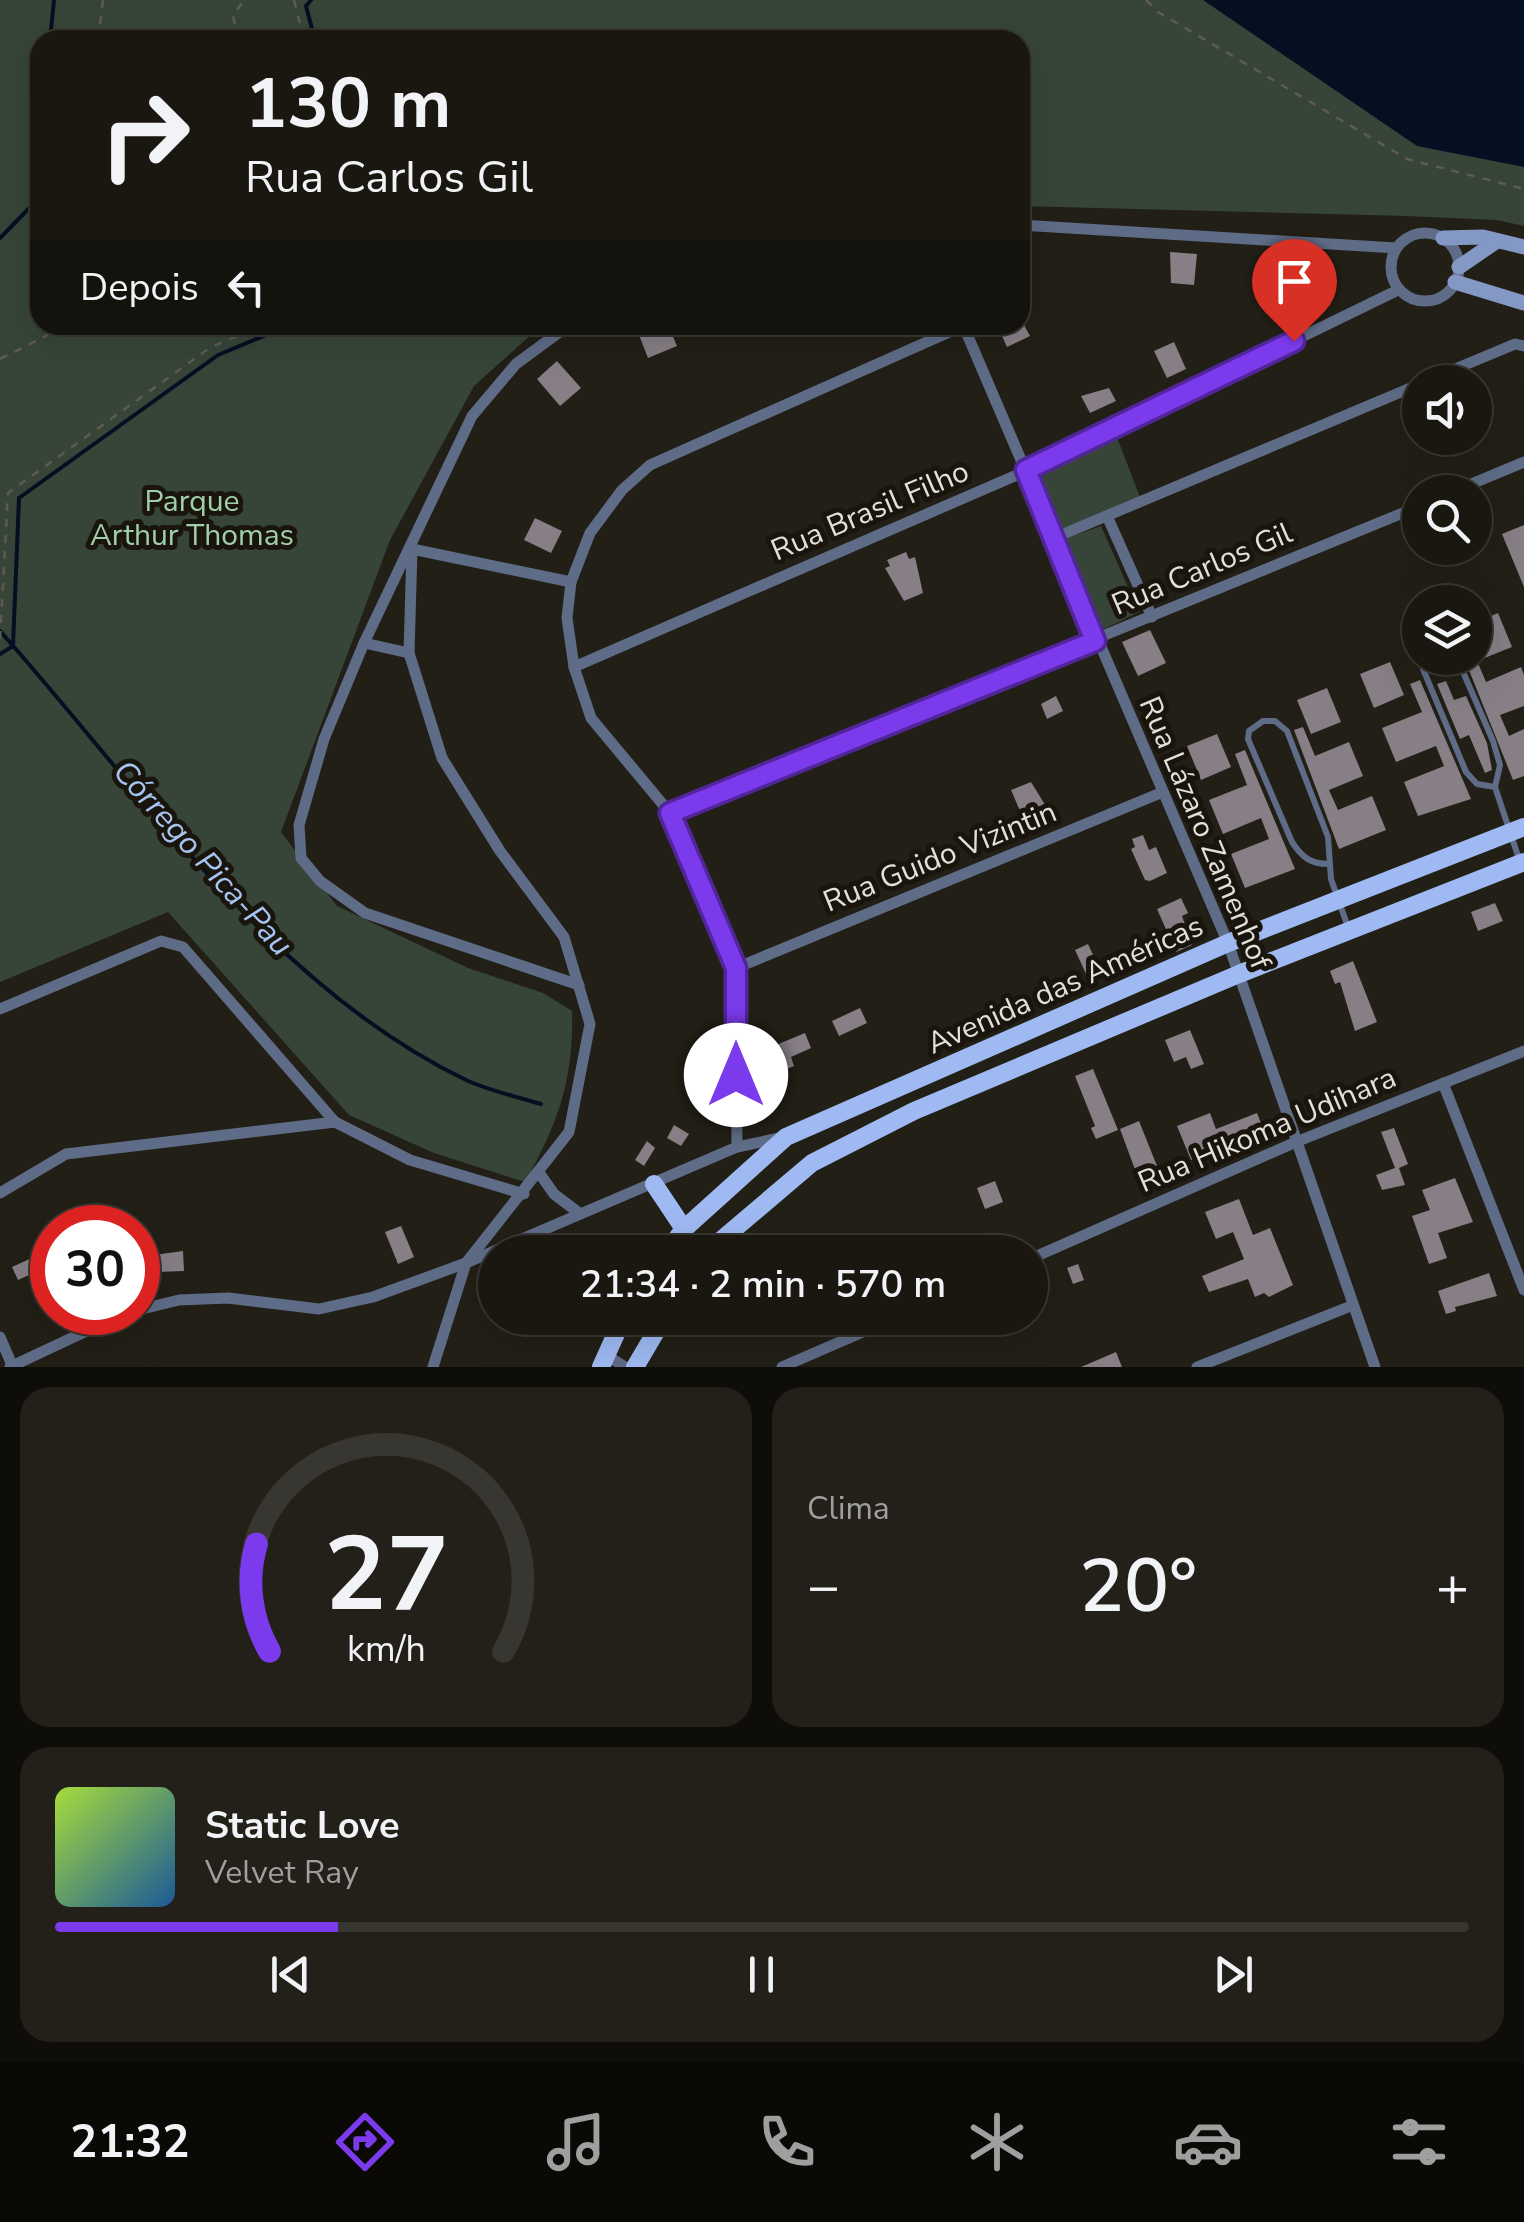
<!DOCTYPE html>
<html lang="pt">
<meta charset="utf-8">
<style>
:root{--surface:#1a1710;--page:#232019;--text:#f1f3f6;--muted:#9f9f9f;--line:#383630;--accent:#7c3aed}
body{margin:0;font-family:"Nunito Sans",sans-serif;background:var(--page);color:var(--text);height:100vh;display:flex;flex-direction:column;font-size:38px;white-space:nowrap}
*{box-sizing:border-box;margin:0}
p{font-size:32px;color:var(--muted)}
.icon{flex:none;width:55px;height:55px;fill:none;stroke:currentColor;stroke-width:2;stroke-linecap:round;stroke-linejoin:round}
.map{position:relative;height:1367px;overflow:hidden}
.side{display:flex;flex-direction:column;gap:20px;padding:20px;background:#0e0d09;flex:1}
.side>*{flex:none}
.top-card{position:absolute;left:30px;top:30px;width:1000px;height:305px;border-radius:30px;box-shadow:0 10px 40px #0002,0 0 0 2px var(--line);background:#1a1710;color:var(--text);overflow:hidden}
.tools{position:absolute;left:1402px;top:365px;display:grid;gap:20px}
.tools a{display:grid;place-items:center;width:90px;height:90px;border-radius:50%;background:var(--surface);box-shadow:0 10px 40px #0002,0 0 0 2px var(--line);font-size:50px}
.speed{position:absolute;left:30px;top:1205px;display:flex;gap:20px;font-size:50px;font-weight:700;text-align:center}
.speed>*{display:grid;place-content:center;width:130px;height:130px;border-radius:50%;background:var(--surface);box-shadow:0 10px 40px #0002,0 0 0 2px var(--line);line-height:1}
.speed .limit{border:15px solid #d22;background:#fff;color:#111}
.pin{position:absolute;display:grid;place-items:center;width:85px;height:85px;color:#fff;margin:-102px -42px;border-radius:50% 50% 50% 0;rotate:-45deg;box-shadow:0 0 10px #0007}
.pin .icon{rotate:45deg}
.me{position:absolute;width:110px;margin:-55px;rotate:0deg;stroke-linejoin:round;filter:drop-shadow(0 0 8px #0008)}
.turn{display:flex;align-items:center;gap:35px;height:210px;padding:0 50px;font-size:45px}
.turn .icon{width:130px;height:130px;stroke-width:2.5}
.turn b{display:block;font-size:70px;line-height:85px}
.then{display:flex;align-items:center;height:95px;padding:0 50px;background:#0003;gap:20px;font-size:38px}
.big{font-size:75px;font-weight:600;line-height:1.1}
.side .tile{flex:1;display:flex;flex-direction:column;justify-content:center;gap:15px;min-width:0;padding:0 35px;border-radius:30px;background:var(--page)}
.side .dial{align-items:center;gap:0}
.dial svg{height:260px;overflow:visible;fill:none;stroke:var(--line);stroke-width:7;stroke-linecap:round;text-anchor:middle}
.dial text{fill:var(--text);stroke:none}
.song{display:flex;align-items:center;gap:30px}
.cover{width:120px;height:120px;border-radius:15px;background:linear-gradient(135deg,hsl(80 70% 55%),hsl(210 70% 35%))}
.played{height:10px;border-radius:5px;background:linear-gradient(90deg,var(--accent) 20%,var(--line) 20%)}
.keys{display:flex;justify-content:space-around;direction:ltr}
.heat{display:flex;justify-content:space-between;align-items:center;font-size:55px;direction:ltr}
.side .tiles{flex:1;display:grid;gap:20px;grid-template-columns:1fr 1fr}
.tile:last-child{grid-column:span 2}
.trip{position:absolute;left:478px;top:1235px;width:570px;height:100px;border-radius:50px;background:var(--surface);box-shadow:0 10px 40px #0002,0 0 0 2px var(--line);font-weight:600;line-height:100px;text-align:center}
.tab-bar{display:flex;height:160px;justify-content:space-around;align-items:center;background:#0a0906;color:var(--muted)}
.tab-bar .icon{width:70px;height:70px}
.tab-bar .selected{color:var(--accent)}
.tab-bar b{font-size:45px;color:var(--text)}
.map>svg:first-child{display:block}
.green{fill:#374539}
.water{fill:#040f22}
.lines{fill:none;stroke-linecap:round;stroke-linejoin:round}
.stream{stroke:#040f22;stroke-width:4}
.building{fill:#877e86}
.path{stroke:#5e5b53;stroke-width:2.5;stroke-dasharray:8 8;stroke-linecap:butt}
.lane{stroke:#5f6c87;stroke-width:6}
.street{stroke:#5f6c87;stroke-width:11}
.secondary{stroke:#8398c4;stroke-width:15}
.primary{stroke:#9fbaf3;stroke-width:18}
.route-casing{stroke:#51269a;stroke-width:25}
.route{stroke:#7c3aed;stroke-width:18}
.labels{text-anchor:middle;dominant-baseline:central;stroke-width:10;stroke-linejoin:round;paint-order:stroke}
.park-label{font-size:30px;fill:#9fcea7;stroke:#19150d}
.street-label{font-size:30px;fill:#e2e0da;stroke:#19150d}
.water-label{font-size:32px;font-style:italic;fill:#a6c4f2;stroke:#19150d}
</style>
<div class="map">
<svg width="1524" height="1367" viewBox="0 0 1524 1367">
<rect width="100%" height="100%" fill="#221f16"/>
<g class="green">
<path d="M0,0h1524v226l-27,-6 -90,-4 -387,-10v-166h-980v285h502l-68,61 -84,154 -109,292 56,74 131,62 75,25 29,18c2,67 -14,113 -47,171l-91,-29 -85,-38 -181,-203 -168,70z"/>
<polygon points="1116,435 1140,497 1059,531 1031,472"/>
<polygon points="1101,526 1139,612 1104,629 1059,541"/>
</g>
<polygon class="water" points="1203,0 1524,0 1524,167 1417,146"/>
<g class="lines">
<g class="stream">
<polyline points="311,0 306,6 315,40"/>
<polyline points="50,40 54,0"/>
<polyline points="0,238 40,197"/>
<path d="M0,631c141,158 271,356 468,450 23,10 49,16 73,23"/>
<polyline points="0,654 13,646 19,498 218,355 290,325"/>
</g>
</g>
<g class="building">
<polygon points="1170,252 1197,254 1194,285 1171,283"/>
<polygon points="662,325 668,325 677,346 648,358 639,335"/>
<polygon points="997,325 1024,325 1030,336 1007,347"/>
<polygon points="1174,342 1186,369 1167,378 1154,351"/>
<polygon points="557,361 581,388 560,406 537,379"/>
<polygon points="1109,388 1116,401 1090,413 1081,396"/>
<polygon points="535,518 562,531 551,553 524,540"/>
<polygon points="1524,525 1524,587 1502,534"/>
<polygon points="906,552 909,559 915,557 923,593 904,601 885,568 890,566 887,560"/>
<polygon points="1498,613 1512,647 1482,659 1475,642 1475,623"/>
<polygon points="1150,630 1166,663 1138,676 1122,642"/>
<polygon points="1475,656 1486,682 1521,667 1524,675 1524,706 1500,715 1509,736 1524,729 1524,776 1513,780 1465,660"/>
<polygon points="1390,662 1404,695 1374,708 1360,674"/>
<polygon points="1420,680 1471,799 1418,816 1404,782 1444,766 1436,746 1396,762 1382,728 1422,712 1410,684"/>
<polygon points="1446,681 1454,700 1466,696 1487,743 1492,770 1485,773 1469,735 1460,739 1437,684"/>
<polygon points="1327,688 1341,722 1311,734 1297,700"/>
<polygon points="1056,696 1063,711 1047,719 1041,704"/>
<polygon points="1303,727 1315,756 1349,742 1363,776 1329,790 1338,810 1372,796 1386,830 1339,849 1294,730"/>
<polygon points="1217,734 1231,767 1201,780 1187,746"/>
<polygon points="1245,750 1295,869 1245,888 1231,854 1269,839 1261,818 1223,834 1209,800 1247,785 1235,754"/>
<polygon points="1031,782 1047,808 1023,818 1011,790"/>
<polygon points="1143,835 1149,850 1156,847 1167,873 1150,881 1145,880 1131,849 1135,847 1132,839"/>
<polygon points="1181,898 1188,913 1182,916 1192,945 1176,952 1157,909"/>
<polygon points="1495,903 1503,921 1478,931 1471,912"/>
<polygon points="1088,944 1100,970 1087,976 1075,950"/>
<polygon points="1353,961 1377,1022 1355,1031 1340,982 1335,984 1330,971"/>
<polygon points="860,1008 867,1023 839,1036 832,1021"/>
<polygon points="1190,1030 1204,1064 1191,1069 1186,1057 1174,1062 1165,1040"/>
<polygon points="805,1033 811,1048 791,1057 794,1066 768,1077 761,1061 779,1053 776,1045"/>
<polygon points="1093,1069 1118,1130 1096,1139 1091,1128 1095,1126 1075,1076"/>
<polygon points="1210,1113 1216,1129 1257,1113 1264,1131 1191,1160 1177,1126"/>
<polygon points="1139,1121 1159,1171 1140,1183 1120,1129"/>
<polygon points="674,1125 689,1134 681,1146 667,1138"/>
<polygon points="1394,1128 1408,1164 1399,1168 1405,1185 1382,1190 1376,1175 1395,1168 1381,1132"/>
<polygon points="647,1141 655,1148 644,1166 635,1160"/>
<polygon points="1455,1178 1473,1222 1438,1233 1447,1258 1429,1264 1412,1216 1430,1210 1422,1190"/>
<polygon points="995,1181 1003,1202 985,1209 977,1188"/>
<polygon points="1239,1199 1253,1235 1270,1228 1293,1285 1269,1297 1264,1293 1255,1297 1248,1279 1209,1292 1202,1276 1244,1259 1233,1232 1216,1239 1205,1212"/>
<polygon points="401,1226 414,1257 398,1264 385,1232"/>
<polygon points="183,1251 184,1271 157,1272 154,1255"/>
<polygon points="45,1252 51,1265 18,1280 12,1267"/>
<polygon points="1078,1264 1084,1280 1073,1284 1067,1268"/>
<polygon points="1489,1273 1497,1296 1455,1307 1456,1311 1446,1314 1438,1291"/>
<polygon points="1116,1352 1122,1367 1081,1367"/>
</g>
<g class="lines">
<g class="path">
<polyline points="294,0 304,40"/>
<polyline points="1146,0 1158,12 1407,159 1524,189"/>
<polyline points="98,40 103,0"/>
<polyline points="238,40 233,16 244,0"/>
<polyline points="0,359 46,336 52,325"/>
<polyline points="0,639 8,493 211,347 263,325"/>
</g>
<g class="lane">
<polyline points="1427,658 1423,669 1466,772 1477,784 1495,787"/>
<polyline points="1457,658 1493,741 1500,765 1495,787 1520,862"/>
<path d="M1329,864c-19,0 -27,-7 -37,-22l-44,-103 1,-8 14,-10h12l12,10 41,106 3,42 18,51"/>
</g>
<g class="street">
<polyline points="1020,225 1396,248"/>
<circle cx="1425" cy="267" r="34"/>
<polyline points="964,327 1228,943 1375,1367"/>
<polyline points="1424,382 1515,344 1524,346"/>
<polyline points="1452,492 1524,462"/>
<polyline points="1107,516 1152,617"/>
<polyline points="1054,538 1420,384"/>
<polyline points="412,549 409,653 442,758 500,851 564,937 590,1024 569,1132 466,1263 433,1367"/>
<polyline points="412,549 571,582"/>
<polyline points="364,643 472,416 516,364 569,325"/>
<polyline points="409,653 364,643 324,739 299,825 301,858 320,881 365,913 579,985"/>
<polyline points="574,667 1026,471 1398,290"/>
<polyline points="670,813 1420,506"/>
<polyline points="736,968 1163,792"/>
<polyline points="0,1009 161,941 183,947 335,1122 410,1160 524,1194"/>
<polyline points="1443,1083 1524,1290"/>
<polyline points="737,1147 736,968 670,813 591,718 574,667 567,618 571,582 590,533 622,490 650,465 965,325"/>
<polyline points="540,1174 554,1194 579,1213"/>
<polyline points="0,1193 66,1154 335,1122"/>
<polyline points="1030,1259 1296,1142 1524,1051"/>
<polyline points="138,1310 179,1300 228,1298 319,1309 373,1297 466,1263 737,1147 784,1137"/>
<polyline points="0,1337 12,1365"/>
<polyline points="605,1354 625,1367"/>
<polyline points="10,1367 127,1312"/>
<polyline points="782,1367 895,1318"/>
<polyline points="1197,1367 1351,1306"/>
</g>
<g class="secondary">
<polyline points="1443,238 1483,237 1524,247"/>
<polyline points="1459,267 1497,241"/>
<polyline points="1455,282 1524,303"/>
</g>
<g class="primary">
<polyline points="654,1184 684,1229"/>
<polyline points="666,1252 684,1229 786,1137 1228,943 1524,827"/>
<polyline points="707,1252 812,1163 914,1111 1239,974 1524,862"/>
<polyline points="601,1367 623,1318"/>
<polyline points="635,1367 664,1318"/>
</g>
</g>
<g class="lines">
<g class="route-casing">
<polyline id="route" points="736,1075 736,968 670,813 1095,641 1026,470 1294,341"/>
</g>
<use href="#route" class="route"/>
</g>
<g class="labels">
<g class="park-label">
<text x="192" y="501">Parque<tspan x="192" dy="34">Arthur Thomas</tspan></text>
</g>
<g class="street-label">
<text transform="translate(870 511) rotate(-23)">Rua Brasil Filho</text>
<text transform="translate(1202 569) rotate(-23)">Rua Carlos Gil</text>
<text transform="translate(1205 833) rotate(67)">Rua Lázaro Zamenhof</text>
<text transform="translate(940 857) rotate(-22)">Rua Guido Vizintin</text>
<text transform="translate(1065 985) rotate(-24)">Avenida das Américas</text>
<text transform="translate(1267 1130) rotate(-23)">Rua Hikoma Udihara</text>
</g>
<g class="water-label">
<text transform="translate(203 858) rotate(48)">Córrego Pica-Pau</text>
</g>
</g>
</svg>
<div class="tools">
<a><svg class="icon" aria-label="sound" viewBox="0 0 24 24"><path d="M4 9h4l5-4v14l-5-4H4zM17 9q2 3 0 6"/></svg></a>
<a><svg class="icon" aria-label="search" viewBox="0 0 24 24"><circle cx="10" cy="10" r="6"/><path d="M15 15l6 6"/></svg></a>
<a><svg class="icon" aria-label="layers" viewBox="0 0 24 24"><path d="M12 4l9 5-9 5-9-5zM3 14l9 5 9-5"/></svg></a>
</div>
<div class="speed"><div class="limit">30</div></div>
<div class="pin" style="left:1294px;top:341px;background:#d93025"><svg class="icon" aria-label="arrive" viewBox="0 0 24 24"><path d="M6 21V4h12l-3 4 3 4H6"/></svg></div>
<svg class="me" style="left:736px;top:1075px" viewBox="-20 -20 40 40"><circle r="19" fill="#fff"/><path d="M0-13L10 11 0 6-10 11z" fill="#7c3aed"/></svg>
<div class="trip">21:34 · 2 min · 570 m</div>
<div class="top-card">
<div class="turn"><svg class="icon" aria-label="right" viewBox="0 0 24 24"><path d="M7 20v-9h11M14 6l5 5-5 5"/></svg><div><b>130 m</b>Rua Carlos Gil</div></div>
<div class="then">Depois<svg class="icon" aria-label="left" viewBox="0 0 24 24"><path d="M17 20v-9H6M10 6l-5 5 5 5"/></svg></div>
</div>
</div>
<section class="side">
<div class="tiles">
<div class="tile dial"><svg viewBox="0 0 100 80">
<path d="M14 69A42 42 0 1 1 86 69"/>
<path d="M14 69A42 42 0 0 1 10 36" stroke="#7c3aed"/>
<text x="50" y="56" font-size="32" font-weight="700">27</text>
<text x="50" y="72" font-size="11">km/h</text>
</svg></div>
<div class="tile"><p>Clima</p>
<div class="heat"><a>−</a><b class="big">20°</b><a>+</a></div>
</div>
<div class="tile">
<div class="song"><i class="cover"></i><div><b>Static Love</b><p>Velvet Ray</p></div></div>
<div class="played"></div>
<div class="keys"><svg class="icon" aria-label="previous" viewBox="0 0 24 24"><path d="M18 5L8 12l10 7zM5 5v14"/></svg><svg class="icon" aria-label="pause" viewBox="0 0 24 24"><path d="M8 5v14M16 5v14"/></svg><svg class="icon" aria-label="next" viewBox="0 0 24 24"><path d="M6 5l10 7-10 7zM19 5v14"/></svg></div>
</div>
</div>
</section>
<nav class="tab-bar">
<b>21:32</b>
<svg class="icon selected" aria-label="directions" viewBox="0 0 24 24"><path d="M12 3l9 9-9 9-9-9zM9 14v-3h6M13 9l2 2-2 2"/></svg>
<svg class="icon" aria-label="music" viewBox="0 0 24 24"><path d="M9 18V5l10-2v13"/><circle cx="6" cy="18" r="3"/><circle cx="16" cy="16" r="3"/></svg>
<svg class="icon" aria-label="phone" viewBox="0 0 24 24"><path d="M5 4h4l2 5-3 2q2 4 5 5l2-3 5 2v4C11 20 4 13 5 4z"/></svg>
<svg class="icon" aria-label="climate" viewBox="0 0 24 24"><path d="M12 3v18M4 7l16 10M4 17L20 7"/></svg>
<svg class="icon" aria-label="car" viewBox="0 0 24 24"><path d="M5 17H2v-5l4-1 3-4h7l3 4 3 1v5h-3M9 17h6M6 11h13"/><circle cx="7" cy="17" r="2"/><circle cx="17" cy="17" r="2"/></svg>
<svg class="icon" aria-label="filters" viewBox="0 0 24 24"><path d="M4 7h16M4 17h16"/><circle cx="9" cy="7" r="2"/><circle cx="15" cy="17" r="2"/></svg>
</nav>
